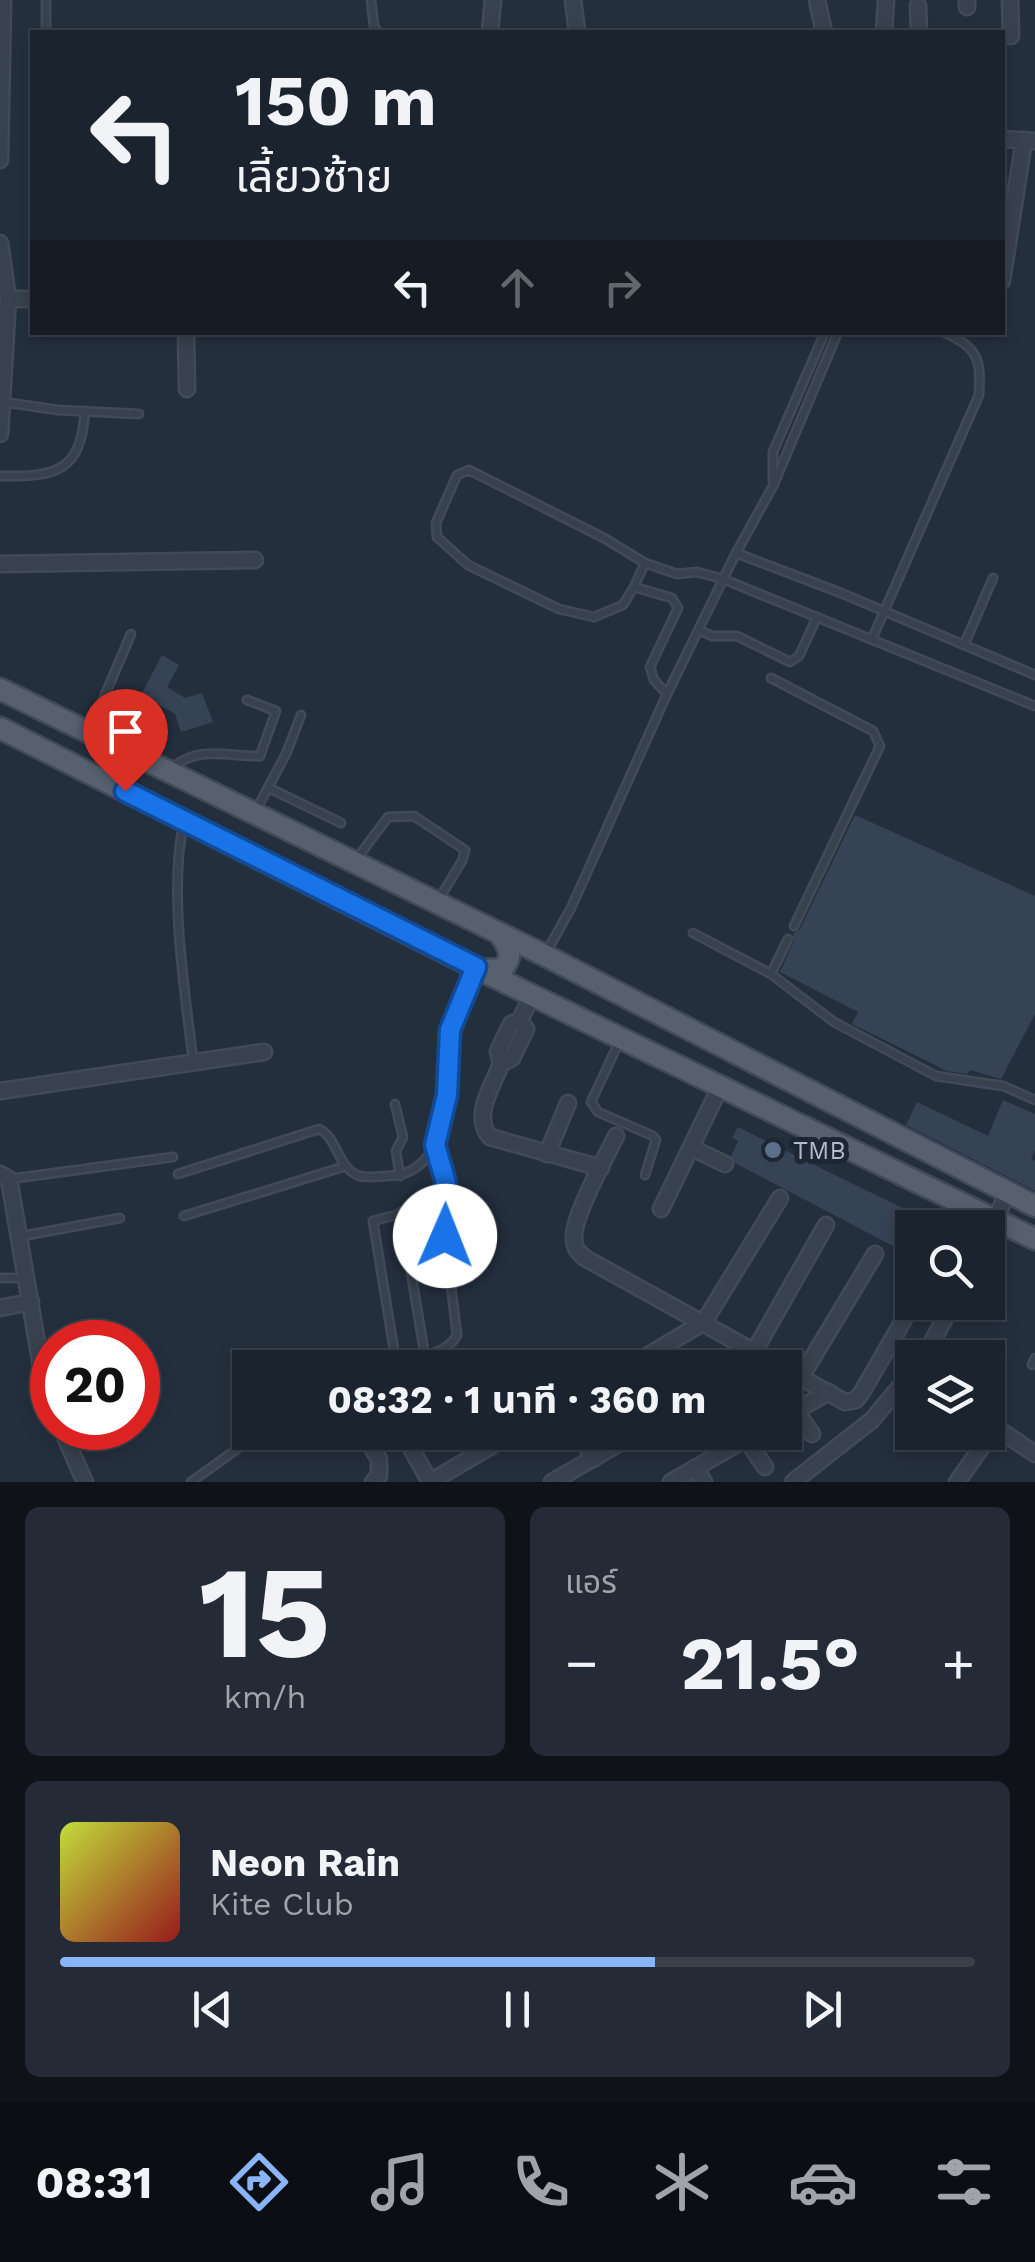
<!DOCTYPE html>
<html lang="th">
<meta charset="utf-8">
<style>
:root{--surface:#1b232e;--page:#242b36;--text:#f1f3f6;--muted:#a0a4aa;--line:#39404a;--accent:#8ab4f8}
body{margin:0;font-family:"Work Sans","Noto Sans Thai",sans-serif;background:var(--page);color:var(--text);height:100vh;display:flex;flex-direction:column;font-size:38px;white-space:nowrap}
*{box-sizing:border-box;margin:0}
p{font-size:32px;color:var(--muted)}
.icon{flex:none;width:55px;height:55px;fill:none;stroke:currentColor;stroke-width:2;stroke-linecap:round;stroke-linejoin:round}
.map{position:relative;height:1482px;overflow:hidden}
.panel{display:flex;flex-direction:column;gap:25px;padding:25px;background:#0f1319;flex:1}
.panel>*{flex:none}
.banner{position:absolute;left:30px;top:30px;width:975px;height:305px;border-radius:0px;box-shadow:0 5px 15px #0003,0 0 0 2px var(--line);background:#1b232e;color:var(--text);overflow:hidden}
.fabs{position:absolute;left:895px;top:1210px;display:grid;gap:20px}
.fabs a{display:grid;place-items:center;width:110px;height:110px;border-radius:0px;background:var(--surface);box-shadow:0 5px 15px #0003,0 0 0 2px var(--line);font-size:50px}
.speed{position:absolute;left:30px;top:1320px;display:flex;gap:20px;font-size:50px;font-weight:700;text-align:center}
.speed>*{display:grid;place-content:center;width:130px;height:130px;border-radius:50%;background:var(--surface);box-shadow:0 5px 15px #0003,0 0 0 2px var(--line);line-height:1}
.speed .limit{border:15px solid #d22;background:#fff;color:#111}
.pin{position:absolute;display:grid;place-items:center;width:85px;height:85px;color:#fff;margin:-102px -42px;border-radius:50% 50% 50% 0;rotate:-45deg;box-shadow:0 0 10px #0007}
.pin .icon{rotate:45deg}
.me{position:absolute;width:110px;margin:-55px;rotate:1deg;stroke-linejoin:round;filter:drop-shadow(0 0 8px #0008)}
.turn{display:flex;align-items:center;gap:35px;height:210px;padding:0 40px;font-size:45px}
.turn .icon{width:130px;height:130px;stroke-width:2.5}
.turn b{display:block;font-size:70px;line-height:85px}
.lanes{display:flex;align-items:center;height:95px;padding:0 40px;background:#0003;justify-content:center;gap:50px;direction:ltr}
.lanes .off{opacity:.35}
.big{font-size:75px;font-weight:700;line-height:1.1}
.panel .tile{flex:1;display:flex;flex-direction:column;justify-content:center;gap:15px;min-width:0;padding:0 35px;border-radius:15px;background:var(--page)}
.panel .dial{align-items:center;gap:0}
.dial b{font-size:130px;line-height:1}
.song{display:flex;align-items:center;gap:30px}
.cover{width:120px;height:120px;border-radius:15px;background:linear-gradient(135deg,hsl(70 70% 55%),hsl(0 70% 35%))}
.played{height:10px;border-radius:5px;background:linear-gradient(90deg,var(--accent) 65%,var(--line) 65%)}
.keys{display:flex;justify-content:space-around;direction:ltr}
.heat{display:flex;justify-content:space-between;align-items:center;font-size:55px;direction:ltr}
.panel .tiles{flex:1;display:grid;gap:25px;grid-template-columns:1fr 1fr}
.tile:last-child{grid-column:span 2}
.trip{position:absolute;left:232px;top:1350px;width:570px;height:100px;border-radius:0px;background:var(--surface);box-shadow:0 5px 15px #0003,0 0 0 2px var(--line);font-weight:700;line-height:100px;text-align:center}
.tab-bar{display:flex;height:160px;justify-content:space-around;align-items:center;background:#0b0e12;color:var(--muted)}
.tab-bar .icon{width:70px;height:70px}
.tab-bar .selected{color:var(--accent)}
.tab-bar b{font-size:45px;color:var(--text)}
.map>svg:first-child{display:block}
.building{fill:#364354}
.lines{fill:none;stroke-linecap:round;stroke-linejoin:round}
.lane-casing{stroke:#414a57;stroke-width:11}
.street-casing{stroke:#414a57;stroke-width:19}
.primary-casing{stroke:#414a57;stroke-width:25}
.lane{stroke:#38414e;stroke-width:6}
.street{stroke:#38414e;stroke-width:14}
.primary{stroke:#56606e;stroke-width:20}
.route-casing{stroke:#114b97;stroke-width:25}
.route{stroke:#1a73e8;stroke-width:18}
.service-dot{fill:#5c6f8a;stroke:#1d2633;stroke-width:4}
.labels{text-anchor:middle;dominant-baseline:central;stroke-width:10;stroke-linejoin:round;paint-order:stroke}
.poi-label{font-size:25px;fill:#b4bcc9;stroke:#1d2633;text-anchor:start}
</style>
<div class="map">
<svg width="1035" height="1482" viewBox="0 0 1035 1482">
<rect width="100%" height="100%" fill="#242f3e"/>
<g class="building">
<polygon points="162,655 179,665 167,687 185,698 202,693 213,722 181,732 175,714 157,704 147,723 131,714"/>
<polygon points="855,815 1035,896 1035,1014 1001,1079 970,1070 967,1074 947,1071 852,1024 858,1012 780,972 794,941 793,934 800,929"/>
<polygon points="1003,1100 1035,1114 1035,1150 1031,1159 1035,1161 1035,1191 906,1125 917,1102 988,1136"/>
<polygon points="738,1127 845,1180 944,1228 912,1228 912,1256 735,1163 731,1156 738,1141 732,1138"/>
</g>
<g class="lines">
<g class="lane-casing">
<g id="lane">
<polyline points="46,0 46,32"/>
<polyline points="371,0 374,26 378,32"/>
<polyline points="3,402 58,410 139,414"/>
<path d="M0,476c56,1 81,-4 85,-65"/>
<polyline points="773,481 773,452 825,332"/>
<polyline points="736,553 841,593 1035,675"/>
<polyline points="634,587 645,563"/>
<polyline points="699,630 712,636 737,636 790,662 799,656 817,617"/>
<path d="M872,639l107,-244c2,-38 -1,-46 -35,-63"/>
<polyline points="964,645 993,578"/>
<polyline points="771,678 873,731 880,746 794,926"/>
<polyline points="667,694 654,680 650,667 678,608 672,598 634,587 623,605 594,617 559,609 468,565 437,537 436,523 457,475 469,470 604,538 645,563 677,574 697,572 723,579 1035,706"/>
<polyline points="99,709 156,741"/>
<polyline points="86,727 99,709 131,634"/>
<path d="M173,767c28,-22 55,-10 87,-11l16,-45 -29,-11"/>
<polyline points="269,788 341,823"/>
<polyline points="255,812 286,754 301,715"/>
<path d="M183,827c-14,65 2,166 10,233"/>
<polyline points="358,857 388,817 414,816 465,850 462,861 439,899"/>
<polyline points="693,933 771,974 834,1022 936,1076 1003,1086 1035,1100"/>
<polyline points="547,951 571,908 667,694 736,553 773,486 838,332"/>
<polyline points="771,974 788,939"/>
<polyline points="619,1042 591,1102 598,1112 653,1136 656,1140 645,1175"/>
<polyline points="395,1104 403,1137 396,1151 400,1176"/>
<path d="M435,1146l11,37 -5,20 16,132c-9,18 -38,24 -58,24l-4,-3 -22,-135 68,-18"/>
<path d="M178,1174l141,-45c18,8 18,37 38,46 8,4 21,1 30,1 70,-1 55,-99 63,-146 3,-20 15,-39 24,-57"/>
<polyline points="10,1179 173,1157"/>
<polyline points="401,1212 425,1356"/>
<polyline points="184,1216 346,1166"/>
<polyline points="22,1236 120,1218"/>
<polyline points="0,1278 24,1278"/>
<polyline points="1032,1365 1035,1358"/>
<polyline points="191,1482 261,1432"/>
</g>
</g>
<g class="street-casing">
<g id="street">
<polyline points="573,0 577,32"/>
<polyline points="817,0 824,32"/>
<polyline points="967,0 967,7"/>
<polyline points="1010,0 1011,36"/>
<polyline points="918,6 919,32"/>
<polyline points="490,32 493,0"/>
<polyline points="884,32 886,0"/>
<polyline points="1002,139 1035,141"/>
<polyline points="0,160 3,0"/>
<polyline points="0,243 8,299 0,434"/>
<polyline points="1002,281 1024,140"/>
<polyline points="8,299 32,299"/>
<polyline points="186,332 187,389"/>
<polyline points="0,564 255,560"/>
<polyline points="520,1020 526,1029 512,1058 501,1064 498,1051 511,1024 520,1020 533,993"/>
<path d="M501,1064c-9,23 -29,52 -11,73l111,31"/>
<polyline points="0,1091 264,1052"/>
<path d="M616,1136c-11,23 -43,80 -42,102 0,10 4,14 11,20l260,144 11,-2 6,-8 52,-90"/>
<polyline points="692,1148 725,1164"/>
<polyline points="547,1154 568,1103"/>
<polyline points="0,1174 9,1179 42,1372 52,1409"/>
<polyline points="661,1209 721,1085"/>
<polyline points="988,1235 1008,1192"/>
<polyline points="0,1308 31,1302"/>
<polyline points="755,1350 826,1225"/>
<polyline points="923,1358 954,1302"/>
<polyline points="520,1368 534,1359 539,1368"/>
<polyline points="627,1368 704,1322 780,1198"/>
<polyline points="801,1377 875,1254"/>
<polyline points="796,1411 812,1434"/>
<polyline points="785,1417 829,1392"/>
<polyline points="988,1422 1035,1454"/>
<polyline points="61,1428 85,1482"/>
<polyline points="362,1432 379,1459 379,1476 373,1482"/>
<polyline points="406,1432 403,1434 430,1482 515,1432"/>
<polyline points="578,1432 593,1459"/>
<polyline points="746,1439 765,1467"/>
<polyline points="695,1468 704,1482"/>
<polyline points="552,1482 639,1432"/>
<polyline points="671,1482 758,1432"/>
<polyline points="793,1482 872,1420 912,1372"/>
<polyline points="957,1482 996,1427"/>
</g>
</g>
<g class="primary-casing">
<g id="primary">
<polyline points="0,689 544,955 1035,1206"/>
<polyline points="0,728 480,970 1035,1239"/>
<path d="M481,970l21,-1c13,-14 6,-22 -3,-36"/>
</g>
</g>
<use href="#lane" class="lane"/>
<use href="#street" class="street"/>
<use href="#primary" class="primary"/>
</g>
<g class="lines">
<g class="route-casing">
<polyline id="route" points="125,791 476,967 450,1030 447,1095 435,1145 446,1183 441,1204 445,1236"/>
</g>
<use href="#route" class="route"/>
</g>
<circle class="service-dot" cx="773" cy="1150" r="10"/>
<g class="labels">
<g class="poi-label">
<text x="793" y="1150">TMB</text>
</g>
</g>
</svg>
<div class="fabs">
<a><svg class="icon" aria-label="search" viewBox="0 0 24 24"><circle cx="10" cy="10" r="6"/><path d="M15 15l6 6"/></svg></a>
<a><svg class="icon" aria-label="layers" viewBox="0 0 24 24"><path d="M12 4l9 5-9 5-9-5zM3 14l9 5 9-5"/></svg></a>
</div>
<div class="speed"><div class="limit">20</div></div>
<div class="pin" style="left:125px;top:791px;background:#d93025"><svg class="icon" aria-label="arrive" viewBox="0 0 24 24"><path d="M6 21V4h12l-3 4 3 4H6"/></svg></div>
<svg class="me" style="left:445px;top:1236px" viewBox="-20 -20 40 40"><circle r="19" fill="#fff"/><path d="M0-13L10 11 0 6-10 11z" fill="#1a73e8"/></svg>
<div class="trip">08:32 · 1 นาที · 360 m</div>
<div class="banner">
<div class="turn"><svg class="icon" aria-label="left" viewBox="0 0 24 24"><path d="M17 20v-9H6M10 6l-5 5 5 5"/></svg><div><b>150 m</b>เลี้ยวซ้าย</div></div>
<div class="lanes"><svg class="icon" aria-label="left" viewBox="0 0 24 24"><path d="M17 20v-9H6M10 6l-5 5 5 5"/></svg><svg class="icon off" aria-label="ahead" viewBox="0 0 24 24"><path d="M12 20V5M6 11l6-6 6 6"/></svg><svg class="icon off" aria-label="right" viewBox="0 0 24 24"><path d="M7 20v-9h11M14 6l5 5-5 5"/></svg></div>
</div>
</div>
<section class="panel">
<div class="tiles">
<div class="tile dial"><b>15</b><p>km/h</p></div>
<div class="tile"><p>แอร์</p>
<div class="heat"><a>−</a><b class="big">21.5°</b><a>+</a></div>
</div>
<div class="tile">
<div class="song"><i class="cover"></i><div><b>Neon Rain</b><p>Kite Club</p></div></div>
<div class="played"></div>
<div class="keys"><svg class="icon" aria-label="previous" viewBox="0 0 24 24"><path d="M18 5L8 12l10 7zM5 5v14"/></svg><svg class="icon" aria-label="pause" viewBox="0 0 24 24"><path d="M8 5v14M16 5v14"/></svg><svg class="icon" aria-label="next" viewBox="0 0 24 24"><path d="M6 5l10 7-10 7zM19 5v14"/></svg></div>
</div>
</div>
</section>
<nav class="tab-bar">
<b>08:31</b>
<svg class="icon selected" aria-label="directions" viewBox="0 0 24 24"><path d="M12 3l9 9-9 9-9-9zM9 14v-3h6M13 9l2 2-2 2"/></svg>
<svg class="icon" aria-label="music" viewBox="0 0 24 24"><path d="M9 18V5l10-2v13"/><circle cx="6" cy="18" r="3"/><circle cx="16" cy="16" r="3"/></svg>
<svg class="icon" aria-label="phone" viewBox="0 0 24 24"><path d="M5 4h4l2 5-3 2q2 4 5 5l2-3 5 2v4C11 20 4 13 5 4z"/></svg>
<svg class="icon" aria-label="climate" viewBox="0 0 24 24"><path d="M12 3v18M4 7l16 10M4 17L20 7"/></svg>
<svg class="icon" aria-label="car" viewBox="0 0 24 24"><path d="M5 17H2v-5l4-1 3-4h7l3 4 3 1v5h-3M9 17h6M6 11h13"/><circle cx="7" cy="17" r="2"/><circle cx="17" cy="17" r="2"/></svg>
<svg class="icon" aria-label="filters" viewBox="0 0 24 24"><path d="M4 7h16M4 17h16"/><circle cx="9" cy="7" r="2"/><circle cx="15" cy="17" r="2"/></svg>
</nav>
